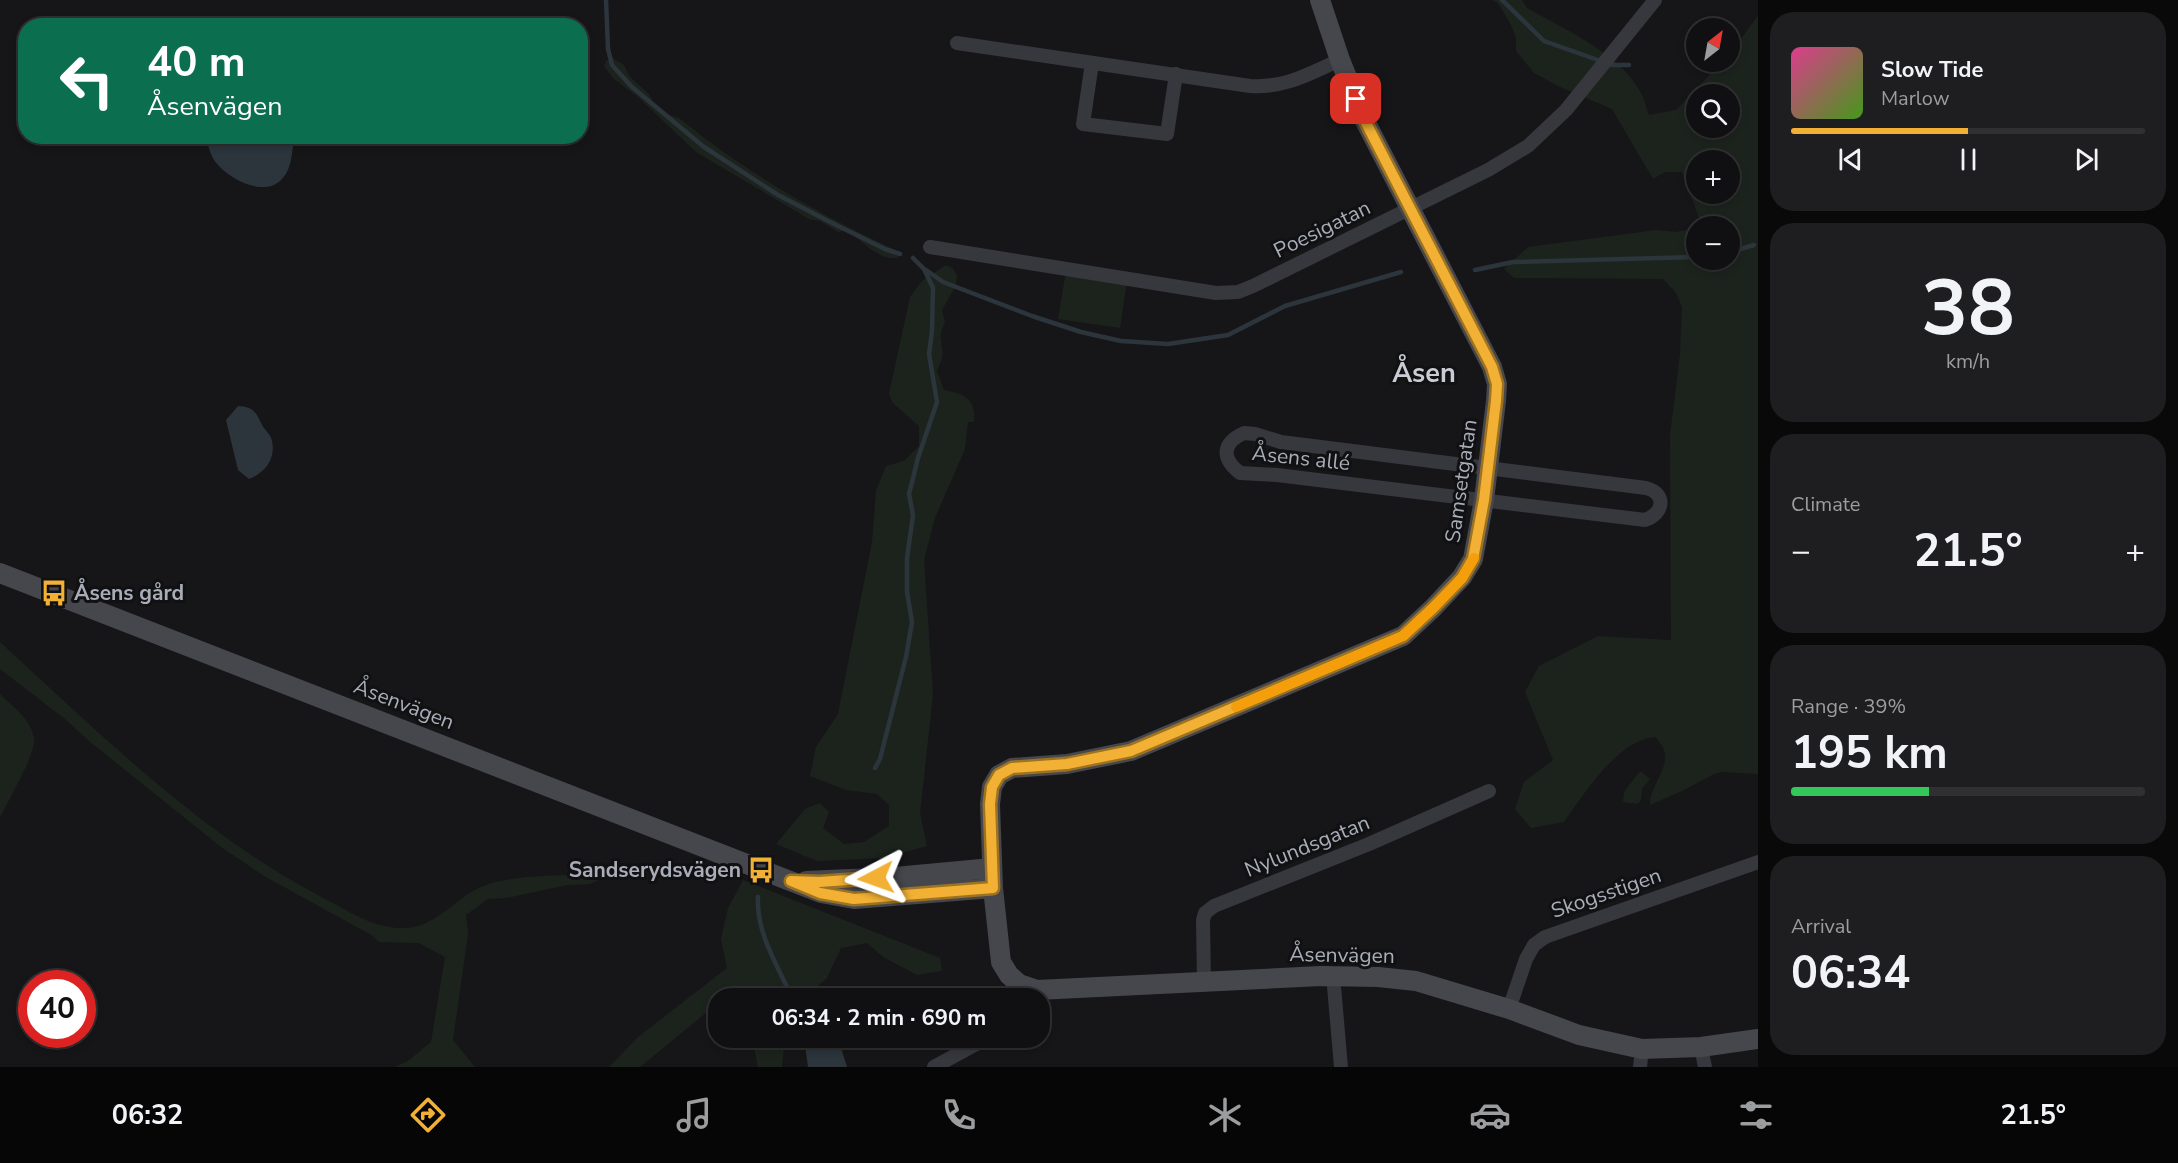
<!DOCTYPE html>
<meta charset="utf-8">
<style>
:root{--surface:#101012;--page:#1e1e20;--text:#f1f3f6;--muted:#9c9d9f;--line:#303032;--accent:#f2b134}
body{margin:0;font-family:"Nunito Sans",sans-serif;background:var(--page);color:var(--text);height:100vh;display:flex;flex-direction:column;font-size:22px;white-space:nowrap}
*{box-sizing:border-box;margin:0}
p{font-size:20px;color:var(--muted)}
.icon{flex:none;width:33px;height:33px;fill:none;stroke:currentColor;stroke-width:2;stroke-linecap:round;stroke-linejoin:round}
.map{position:relative;flex:1;overflow:hidden}
.details{display:flex;flex-direction:column;gap:12px;padding:12px;background:#09090a;width:420px}
.details>*{flex:none}
.banner{position:absolute;left:18px;top:18px;width:570px;height:126px;border-radius:24px;box-shadow:0 3px 9px #0003,0 0 0 2px var(--line);background:#0b6e4f;color:#fff;overflow:hidden}
.needle{width:39px;rotate:31deg}
.tools{position:absolute;left:1686px;top:18px;display:grid;gap:12px}
.tools a{display:grid;place-items:center;width:54px;height:54px;border-radius:50%;background:var(--surface);box-shadow:0 3px 9px #0003,0 0 0 2px var(--line);font-size:30px}
.speed{position:absolute;left:18px;top:970px;display:flex;gap:12px;font-size:30px;font-weight:700;text-align:center}
.speed>*{display:grid;place-content:center;width:78px;height:78px;border-radius:50%;background:var(--surface);box-shadow:0 3px 9px #0003,0 0 0 2px var(--line);line-height:1}
.speed .limit{border:9px solid #d22;background:#fff;color:#111}
.pin{position:absolute;display:grid;place-items:center;width:51px;height:51px;color:#fff;margin:-26px;border-radius:12px;box-shadow:0 3px 9px #0006}
.me{position:absolute;width:66px;margin:-33px;rotate:266deg;stroke-linejoin:round;filter:drop-shadow(0 0 4px #0008)}
.turn{display:flex;align-items:center;gap:21px;height:126px;padding:0 30px;font-size:27px}
.turn .icon{width:78px;height:78px;stroke-width:2.5}
.turn b{display:block;font-size:42px;line-height:51px}
.big{font-size:45px;font-weight:700;line-height:1.1}
.details .card{flex:1;display:flex;flex-direction:column;justify-content:center;gap:9px;min-width:0;padding:0 21px;border-radius:24px;background:var(--page)}
.details .dial{align-items:center;gap:0}
.dial b{font-size:78px;line-height:1}
.song{display:flex;align-items:center;gap:18px}
.cover{width:72px;height:72px;border-radius:9px;background:linear-gradient(135deg,hsl(330 70% 55%),hsl(100 70% 35%))}
.played{height:6px;border-radius:3px;background:linear-gradient(90deg,var(--accent) 50%,var(--line) 50%)}
.keys{display:flex;justify-content:space-around;direction:ltr}
.heat{display:flex;justify-content:space-between;align-items:center;font-size:33px;direction:ltr}
.charge{height:9px;border-radius:4px;background:linear-gradient(90deg,#34c759 39%,var(--line) 0)}
.trip{position:absolute;left:708px;top:988px;width:342px;height:60px;border-radius:24px;background:var(--surface);box-shadow:0 3px 9px #0003,0 0 0 2px var(--line);font-weight:700;line-height:60px;text-align:center}
.tabs{display:flex;height:96px;justify-content:space-around;align-items:center;background:#060607;color:var(--muted)}
.tabs .icon{width:42px;height:42px}
.tabs .selected{color:var(--accent)}
.tabs b{font-size:27px;color:var(--text)}
main{display:flex;flex:1;min-height:0}
.map>svg:first-child{display:block}
.green{fill:#1c231d;fill-rule:evenodd}
.water{fill:#2c353c}
.lines{fill:none;stroke-linecap:round;stroke-linejoin:round}
.stream{stroke:#2c353c;stroke-width:4.5}
.street{stroke:#37383d;stroke-width:14}
.secondary{stroke:#45474d;stroke-width:20}
.route-casing{stroke:#9d7322;stroke-width:15}
.route{stroke:#f2b134;stroke-width:10}
.slow{stroke:#f59e0b;stroke-width:10}
.labels{text-anchor:middle;dominant-baseline:central;stroke-width:6;stroke-linejoin:round;paint-order:stroke}
.street-label{font-size:21px;fill:#a8adb8;stroke:#111113}
.poi-label{font-size:21px;font-weight:bold;fill:#a8adb8;stroke:#111113;text-anchor:start}
.district-label{font-size:27px;font-weight:bold;fill:#c9ccd4;stroke:#111113}
</style>
<main>
<div class="map">
<svg width="1758" height="1067" viewBox="0 0 1758 1067">
<rect width="100%" height="100%" fill="#161618"/>
<g class="green">
<path d="M1492,0h30l5,8c37,21 94,46 114,85 4,7 5,15 8,22l27,-5 46,-48h8v-9l28,-37v758l-36,-2 -8,2 -32,17 -32,14c-1,-18 20,-36 14,-55 -1,-4 -6,-9 -8,-13 -38,2 -72,57 -92,85l-33,6 -16,-19 9,-27 29,-22 -28,-68 14,-26 59,-30 73,4 -1,-205 10,-81 2,-47 -6,-14 -13,-14 -149,-1 -10,-9 24,-22 128,-17 20,2 20,-4v32h34v-34h-28l-20,-54h-17l-12,7 -41,-70 -54,-23 -24,-13 -18,-22v-14l-6,-14 -12,-20zM1696,94h34v34h-34zM1696,160h34v34h-34z"/>
<path d="M612,58l12,7 6,12 19,17 4,9 16,12 10,3c66,54 139,96 216,132l3,8c-21,3 -36,-19 -53,-28l-7,2 -18,-11 -11,-2 -113,-67 -57,-54 -26,-20 -9,-12 2,-5z"/>
<path d="M946,265l6,3 5,7 -1,10 -14,25 3,13c-9,17 -1,20 -3,34 0,4 -4,10 -5,14l7,19c21,4 32,9 30,32h-6l-3,27 -30,69 -11,42 9,135 -13,118 7,33 -43,12 -67,3 -41,-17 29,-35 15,-6 9,9 -6,16 21,16 20,-2 25,-16v-21l-12,-11 -31,-4 -36,-14 6,-29 22,-33 34,-172 4,-51 10,-25 18,-5 15,-15v-20l-26,-23 -4,-9 21,-97 12,-16z"/>
<polygon points="1066,271 1127,281 1120,328 1058,319"/>
<path d="M0,642c104,95 200,192 327,258 27,14 47,29 79,28 33,-1 53,-36 83,-44 35,-11 86,-8 122,-10l-21,10 -23,1 -60,13 -19,1 -22,16 2,19 -15,106 22,27h-80l13,-6 23,-19 14,-85 -26,-14 -40,-1 -6,-6 -109,-60 -43,-29 -132,-106 -24,-22 -65,-50z"/>
<path d="M0,694c12,12 32,26 34,45 2,14 -26,63 -34,78z"/>
<polygon points="1640,771 1650,779 1642,789 1641,800 1638,804 1623,802 1624,792"/>
<polygon points="743,880 940,958 942,971 917,975 883,957 867,943 841,948 827,978 811,992 807,999 732,999 734,991 724,999 718,999 718,1003 640,1067 609,1067 638,1037 727,968 721,939 728,908"/>
<polygon points="752,1038 785,1038 782,1067 758,1067"/>
</g>
<g class="water">
<path d="M209,137h86c-4,14 -2,32 -14,43 -17,17 -49,0 -62,-14 -7,-7 -10,-16 -12,-25z"/>
<path d="M238,406c16,1 18,6 24,19 3,5 9,10 10,16 4,18 -7,32 -23,38l-11,-9 -12,-50z"/>
<polygon points="804,1038 838,1038 847,1067 808,1067"/>
</g>
<g class="lines">
<g class="stream">
<polyline points="606,0 608,49 612,65 632,87 704,147 778,195 832,223 885,249 900,254"/>
<polyline points="1502,0 1544,41 1612,65 1629,65"/>
<polyline points="1730,252 1754,245"/>
<polyline points="926,270 943,282 1032,316 1081,332 1121,341 1168,344 1228,335 1285,306 1401,272"/>
<polyline points="1475,270 1513,262 1696,257"/>
<polyline points="875,768 880,759 906,657 912,622 907,592 907,558 913,515 909,494 918,458 937,402 929,354 932,331 933,288 924,269 913,258"/>
<path d="M758,897c-2,36 20,70 35,102"/>
</g>
<g class="street">
<path d="M957,43l293,43c36,2 58,-12 90,-26"/>
<polyline points="1092,63 1083,124 1167,134 1176,74"/>
<polyline points="930,247 1216,293 1238,292 1253,286 1488,170 1528,146 1566,110 1655,0"/>
<path d="M1244,433l11,1 26,8 365,46c20,5 19,25 -1,32l-368,-45 -37,-2c-19,-15 -18,-30 4,-40z"/>
<polyline points="1333,975 1341,1067"/>
<polyline points="1204,983 1203,920 1205,913 1214,906 1369,844 1489,791"/>
<polyline points="1509,1009 1526,959 1534,945 1545,937 1758,862"/>
<polyline points="1701,1047 1705,1067"/>
<polyline points="934,1067 987,1038"/>
<polyline points="1640,1067 1642,1049"/>
</g>
<g class="secondary">
<polyline points="1320,0 1340,60 1364,119 1492,367 1497,384 1496,401 1484,500 1473,559 1462,577 1433,608 1403,636 1131,751 1067,764 1012,768 999,775 992,787 990,804 993,888 1001,962 1009,975 1019,984 1037,990 1321,976 1378,977 1416,981 1509,1009 1579,1035 1642,1049 1701,1047 1758,1039"/>
<polyline points="0,573 821,893 854,899 993,888"/>
<polyline points="806,881 895,877 992,868"/>
</g>
</g>
<g class="lines">
<g class="route-casing">
<polyline id="route" points="876,878 819,882 791,881 820,893 854,899 993,888 990,804 992,787 999,775 1012,768 1067,764 1131,751 1403,636 1433,608 1462,578 1473,559 1484,500 1496,401 1497,384 1492,367 1364,119 1356,99"/>
</g>
<use href="#route" class="route"/>
<polyline class="slow" points="1236,707 1403,636 1433,608 1462,578 1474,558"/>
</g>
<defs>
<g id="bus-bare" transform="scale(2.07)"><path d="M-5-6H5V4H4V6H2V4H-2V6H-4V4H-5ZM-3.5-4V0h7V-4ZM-3.5 1.2v1.5H-2V1.2ZM2 1.2v1.5H3.5V1.2Z" fill="#f2b134" stroke="#111113" stroke-width="2.5" paint-order="stroke"/></g>
</defs>
<g fill-rule="evenodd">
<use href="#bus-bare" x="54" y="593"/>
<use href="#bus-bare" x="761" y="870"/>
</g>
<g class="labels">
<g class="street-label">
<text transform="translate(1322 229) rotate(-26)">Poesigatan</text>
<text transform="translate(1301 458) rotate(6)">Åsens allé</text>
<text transform="translate(1461 481) rotate(-82)">Samsetgatan</text>
<text transform="translate(404 704) rotate(21)">Åsenvägen</text>
<text transform="translate(1307 846) rotate(-22)">Nylundsgatan</text>
<text transform="translate(1606 893) rotate(-19)">Skogsstigen</text>
<text transform="translate(1342 955) rotate(1)">Åsenvägen</text>
</g>
<g class="poi-label">
<text x="74" y="593">Åsens gård</text>
<text x="741" y="870" text-anchor="end">Sandserydsvägen</text>
</g>
<g class="district-label">
<text x="1424" y="373">Åsen</text>
</g>
</g>
</svg>
<div class="tools">
<a><svg class="needle" viewBox="-14 -14 28 28"><path d="M0-13l5 13h-10z" fill="#e53935"/><path d="M0 13l5-13h-10z" fill="#9c9d9f"/></svg></a>
<a><svg class="icon" aria-label="search" viewBox="0 0 24 24"><circle cx="10" cy="10" r="6"/><path d="M15 15l6 6"/></svg></a>
<a>+</a>
<a>−</a>
</div>
<div class="speed"><div class="limit">40</div></div>
<div class="pin" style="left:1356px;top:99px;background:#d93025"><svg class="icon" aria-label="arrive" viewBox="0 0 24 24"><path d="M6 21V4h12l-3 4 3 4H6"/></svg></div>
<svg class="me" style="left:876px;top:878px" viewBox="-20 -20 40 40"><path d="M0-17L14 15 0 8-14 15z" fill="#f2b134" stroke="#fff" stroke-width="4"/></svg>
<div class="trip">06:34 · 2 min · 690 m</div>
<div class="banner">
<div class="turn"><svg class="icon" aria-label="left" viewBox="0 0 24 24"><path d="M17 20v-9H6M10 6l-5 5 5 5"/></svg><div><b>40 m</b>Åsenvägen</div></div>
</div>
</div>
<section class="details">
<div class="card">
<div class="song"><i class="cover"></i><div><b>Slow Tide</b><p>Marlow</p></div></div>
<div class="played"></div>
<div class="keys"><svg class="icon" aria-label="previous" viewBox="0 0 24 24"><path d="M18 5L8 12l10 7zM5 5v14"/></svg><svg class="icon" aria-label="pause" viewBox="0 0 24 24"><path d="M8 5v14M16 5v14"/></svg><svg class="icon" aria-label="next" viewBox="0 0 24 24"><path d="M6 5l10 7-10 7zM19 5v14"/></svg></div>
</div>
<div class="card dial"><b>38</b><p>km/h</p></div>
<div class="card"><p>Climate</p>
<div class="heat"><a>−</a><b class="big">21.5°</b><a>+</a></div>
</div>
<div class="card"><p>Range · 39%</p><b class="big">195 km</b><div class="charge"></div></div>
<div class="card"><p>Arrival</p><b class="big">06:34</b></div>
</section>
</main>
<nav class="tabs">
<b>06:32</b>
<svg class="icon selected" aria-label="directions" viewBox="0 0 24 24"><path d="M12 3l9 9-9 9-9-9zM9 14v-3h6M13 9l2 2-2 2"/></svg>
<svg class="icon" aria-label="music" viewBox="0 0 24 24"><path d="M9 18V5l10-2v13"/><circle cx="6" cy="18" r="3"/><circle cx="16" cy="16" r="3"/></svg>
<svg class="icon" aria-label="phone" viewBox="0 0 24 24"><path d="M5 4h4l2 5-3 2q2 4 5 5l2-3 5 2v4C11 20 4 13 5 4z"/></svg>
<svg class="icon" aria-label="climate" viewBox="0 0 24 24"><path d="M12 3v18M4 7l16 10M4 17L20 7"/></svg>
<svg class="icon" aria-label="car" viewBox="0 0 24 24"><path d="M5 17H2v-5l4-1 3-4h7l3 4 3 1v5h-3M9 17h6M6 11h13"/><circle cx="7" cy="17" r="2"/><circle cx="17" cy="17" r="2"/></svg>
<svg class="icon" aria-label="filters" viewBox="0 0 24 24"><path d="M4 7h16M4 17h16"/><circle cx="9" cy="7" r="2"/><circle cx="15" cy="17" r="2"/></svg>
<b>21.5°</b>
</nav>
